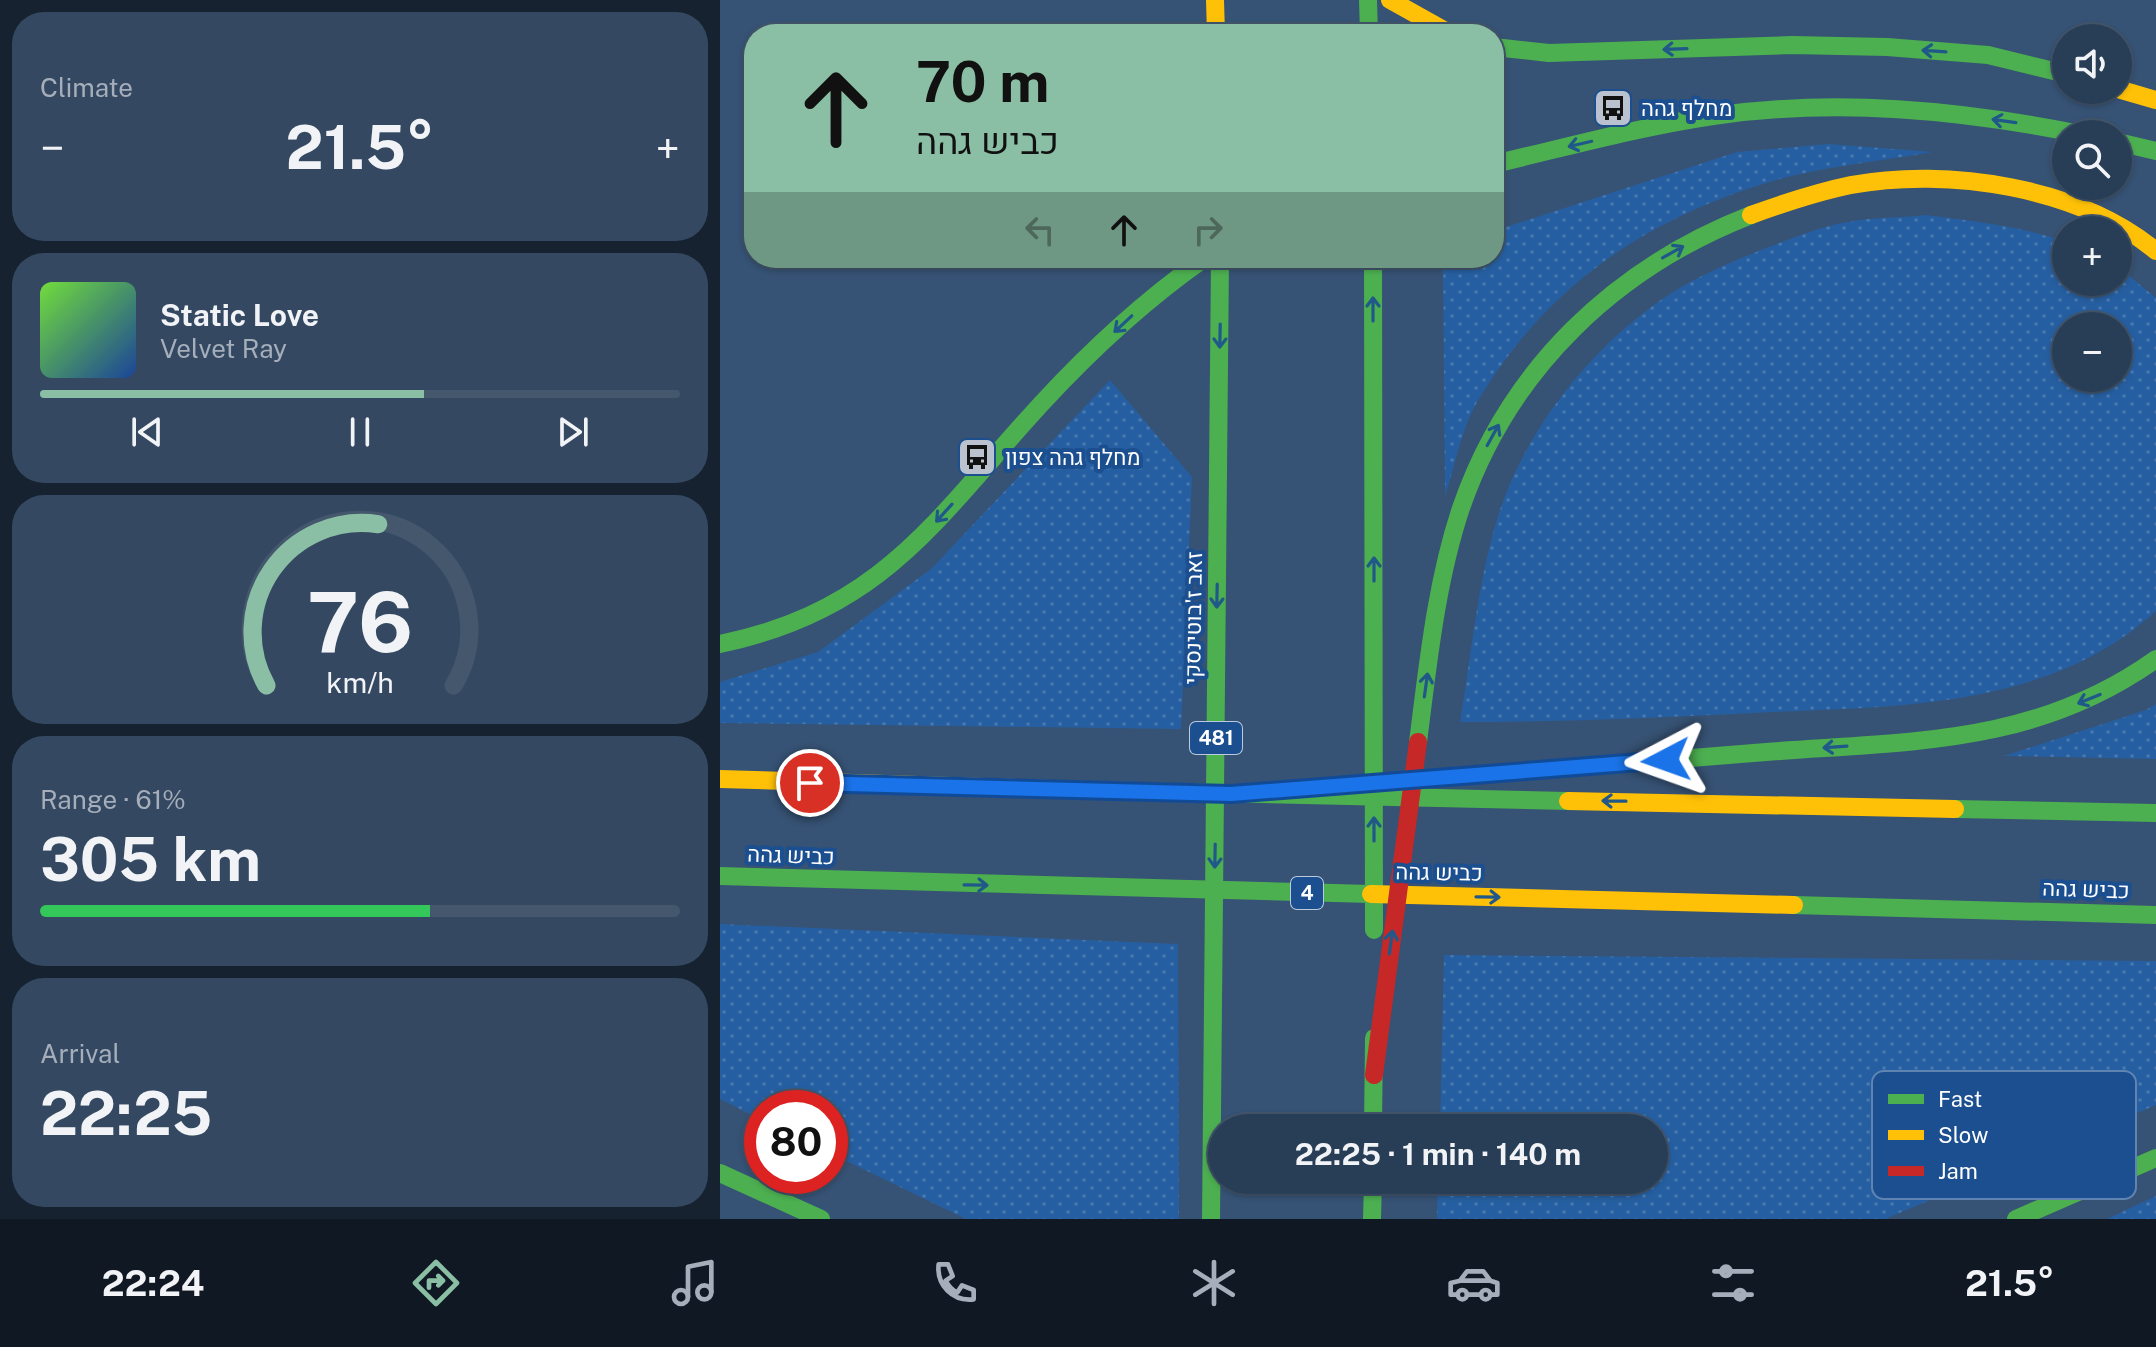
<!DOCTYPE html>
<meta charset="utf-8">
<style>
:root{--surface:#283e57;--page:#344961;--text:#f1f3f6;--muted:#a5aeba;--line:#44576d;--accent:#8abfa5}
body{margin:0;font-family:"Public Sans",Heebo,sans-serif;background:var(--page);color:var(--text);height:100vh;display:flex;flex-direction:column;font-size:30px;white-space:nowrap}
*{box-sizing:border-box;margin:0}
p{font-size:26px;color:var(--muted)}
.icon{flex:none;width:44px;height:44px;fill:none;stroke:currentColor;stroke-width:2;stroke-linecap:round;stroke-linejoin:round}
.map{position:relative;flex:1;overflow:hidden}
.drawer{display:flex;flex-direction:column;gap:12px;padding:12px;background:#162230;width:720px}
.drawer>*{flex:none}
.banner{position:absolute;left:24px;top:24px;width:760px;height:244px;border-radius:32px;box-shadow:0 2px 6px #0004,0 0 0 2px var(--line);background:#8abfa5;color:#111;overflow:hidden}
.controls{position:absolute;left:1332px;top:24px;display:grid;gap:16px}
.controls a{display:grid;place-items:center;width:80px;height:80px;border-radius:50%;background:var(--surface);box-shadow:0 2px 6px #0004,0 0 0 2px var(--line);font-size:40px}
.speed{position:absolute;left:24px;top:1090px;display:flex;gap:16px;font-size:40px;font-weight:700;text-align:center}
.speed>*{display:grid;place-content:center;width:104px;height:104px;border-radius:50%;background:var(--surface);box-shadow:0 2px 6px #0004,0 0 0 2px var(--line);line-height:1}
.speed .limit{border:12px solid #d22;background:#fff;color:#111}
.pin{position:absolute;display:grid;place-items:center;width:68px;height:68px;color:#fff;margin:-34px;border:4px solid #fff;border-radius:50%;box-shadow:0 2px 8px #0007}
.me{position:absolute;width:88px;margin:-44px;rotate:266deg;stroke-linejoin:round;filter:drop-shadow(0 0 6px #0008)}
.turn{display:flex;align-items:center;gap:28px;height:168px;padding:0 40px;font-size:36px}
.turn .icon{width:104px;height:104px;stroke-width:2.5}
.turn b{display:block;font-size:56px;line-height:68px}
.lanes{display:flex;align-items:center;height:76px;padding:0 40px;background:#0003;justify-content:center;gap:40px;direction:ltr}
.lanes .off{opacity:.35}
.big{font-size:60px;font-weight:700;line-height:1.1}
.drawer .widget{flex:1;display:flex;flex-direction:column;justify-content:center;gap:12px;min-width:0;padding:0 28px;border-radius:32px;background:var(--page)}
.drawer .dial{align-items:center;gap:0}
.dial svg{height:208px;overflow:visible;fill:none;stroke:var(--line);stroke-width:7;stroke-linecap:round;text-anchor:middle}
.dial text{fill:var(--text);stroke:none}
.song{display:flex;align-items:center;gap:24px}
.cover{width:96px;height:96px;border-radius:12px;background:linear-gradient(135deg,hsl(100 70% 55%),hsl(220 70% 35%))}
.played{height:8px;border-radius:4px;background:linear-gradient(90deg,var(--accent) 60%,var(--line) 60%)}
.keys{display:flex;justify-content:space-around;direction:ltr}
.heat{display:flex;justify-content:space-between;align-items:center;font-size:44px;direction:ltr}
.charge{height:12px;border-radius:6px;background:linear-gradient(90deg,#34c759 61%,var(--line) 0)}
.trip{position:absolute;left:488px;top:1114px;width:460px;height:80px;border-radius:40px;background:var(--surface);box-shadow:0 2px 6px #0004,0 0 0 2px var(--line);font-weight:700;line-height:80px;text-align:center}
.tab-bar{display:flex;height:128px;justify-content:space-around;align-items:center;background:#101923;color:var(--muted)}
.tab-bar .icon{width:56px;height:56px}
.tab-bar .current{color:var(--accent)}
.tab-bar b{font-size:36px;color:var(--text)}
main{display:flex;flex:1;min-height:0}
.map>svg:first-child{display:block}
.grass{fill:url(#grass-dots);fill-rule:evenodd}
.lines{fill:none;stroke-linecap:round;stroke-linejoin:round}
.fast{stroke:#4caf50;stroke-width:18}
.slow{stroke:#ffc107;stroke-width:18}
.jam{stroke:#c62828;stroke-width:18}
.oneway{stroke:#205989}
.route-casing{stroke:#114b97;stroke-width:20}
.route{stroke:#1a73e8;stroke-width:14}
.labels{text-anchor:middle;dominant-baseline:central;stroke-width:8;stroke-linejoin:round;paint-order:stroke}
.shield{fill:#1b4f8f;stroke:#bbcadd;stroke-width:2}
.shield-label{font-size:20px;font-weight:bold;fill:#fff}
.poi-label{font-size:22px;fill:#fff;stroke:#1b4f8f;text-anchor:start}
.street-label{font-size:22px;fill:#fff;stroke:#1b4f8f}
.key{fill:#1b4f8f;stroke:#5f84b1;stroke-width:2}
.key-label{font-size:22px;fill:#fff}
</style>
<main>
<section class="drawer">
<div class="widget"><p>Climate</p>
<div class="heat"><a>−</a><b class="big">21.5°</b><a>+</a></div>
</div>
<div class="widget">
<div class="song"><i class="cover"></i><div><b>Static Love</b><p>Velvet Ray</p></div></div>
<div class="played"></div>
<div class="keys"><svg class="icon" aria-label="previous" viewBox="0 0 24 24"><path d="M18 5L8 12l10 7zM5 5v14"/></svg><svg class="icon" aria-label="pause" viewBox="0 0 24 24"><path d="M8 5v14M16 5v14"/></svg><svg class="icon" aria-label="next" viewBox="0 0 24 24"><path d="M6 5l10 7-10 7zM19 5v14"/></svg></div>
</div>
<div class="widget dial"><svg viewBox="0 0 100 80">
<path d="M14 69A42 42 0 1 1 86 69"/>
<path d="M14 69A42 42 0 0 1 57 7" stroke="#8abfa5"/>
<text x="50" y="56" font-size="32" font-weight="700">76</text>
<text x="50" y="72" font-size="11">km/h</text>
</svg></div>
<div class="widget"><p>Range · 61%</p><b class="big">305 km</b><div class="charge"></div></div>
<div class="widget"><p>Arrival</p><b class="big">22:25</b></div>
</section>
<div class="map">
<svg width="1436" height="1219" viewBox="0 0 1436 1219">
<defs>
<pattern id="grass-dots" width="8" height="8" patternUnits="userSpaceOnUse" patternTransform="scale(2)"><rect width="8" height="8" fill="#265fa1"/><path d="M2 2h.1M6 6h.1" fill="none" stroke="#4777af" stroke-width="1.8" stroke-linecap="round"/></pattern>
</defs>
<rect width="100%" height="100%" fill="#365274"/>
<g class="grass">
<path d="M1109,144l104,8c-51,9 -107,14 -157,28 -127,37 -228,104 -297,219 -17,27 -24,67 -34,97l-2,-238h51v-27l243,-79z"/>
<path d="M1206,215c47,6 95,11 140,27v40h52v-15l38,31v313c-110,100 -263,95 -403,102 -98,5 -195,9 -293,9 12,-70 18,-147 41,-215 28,-80 87,-155 157,-205 32,-23 71,-39 108,-54 26,-10 54,-21 81,-26 26,-5 53,-4 79,-7zM1398,326v52h-52v-52z"/>
<polygon points="390,380 472,477 461,729 0,723 0,682 98,652 211,569"/>
<polygon points="1436,704 1436,759 1284,756 1426,710"/>
<polygon points="0,924 458,944 459,1219 246,1219 110,1153 110,1108 42,1108 42,1120 0,1099"/>
<polygon points="724,955 1436,961 1436,1105 1165,1219 717,1219 718,1180 934,1180 934,1128 720,1128"/>
<polygon points="1436,1196 1436,1219 1387,1219"/>
</g>
<g class="lines">
<g class="fast">
<polyline points="648,0 649,34"/>
<polyline points="774,47 829,53 1072,45 1167,47 1268,55 1346,74"/>
<polyline points="1398,142 1436,151"/>
<path d="M774,164c73,-17 145,-37 219,-48 123,-18 247,-6 368,18"/>
<polyline points="653,258 654,930"/>
<path d="M0,644c164,-34 217,-127 322,-241 50,-54 103,-103 163,-145"/>
<path d="M698,742c10,-78 18,-159 43,-234 48,-139 154,-240 290,-293"/>
<path d="M772,774c91,-7 182,-15 274,-22 143,-11 268,-6 390,-93"/>
<polyline points="366,790 848,801"/>
<polyline points="1235,809 1436,813"/>
<polyline points="0,876 651,894"/>
<polyline points="1074,905 1436,915"/>
<polyline points="653,1128 654,1038"/>
<polyline points="0,1173 101,1219"/>
<polyline points="491,1219 500,258"/>
<polyline points="652,1219 653,1180"/>
<polyline points="1296,1219 1436,1158"/>
</g>
<g class="slow">
<polyline points="495,0 496,34"/>
<polyline points="670,0 731,34"/>
<polyline points="1398,89 1436,100"/>
<path d="M1031,215c33,-12 66,-23 100,-30 97,-18 228,2 305,66"/>
<polyline points="0,779 366,790"/>
<polyline points="848,801 1235,809"/>
<polyline points="651,894 1074,905"/>
</g>
<polyline class="jam" points="654,1075 698,742"/>
</g>
<defs><path id="oneway-shaft" d="M-6 0H5M1.5-3L5.5 0L1.5 3" fill="none" stroke-width="1.6" stroke-linecap="round" stroke-linejoin="round" transform="scale(2)"/></defs>
<g class="oneway">
<use href="#oneway-shaft" transform="translate(955 49) rotate(178)"/>
<use href="#oneway-shaft" transform="translate(1214 51) rotate(-176)"/>
<use href="#oneway-shaft" transform="translate(1284 121) rotate(-172)"/>
<use href="#oneway-shaft" transform="translate(860 144) rotate(167)"/>
<use href="#oneway-shaft" transform="translate(953 252) rotate(-29)"/>
<use href="#oneway-shaft" transform="translate(653 309) rotate(-90)"/>
<use href="#oneway-shaft" transform="translate(403 324) rotate(137)"/>
<use href="#oneway-shaft" transform="translate(500 336) rotate(91)"/>
<use href="#oneway-shaft" transform="translate(773 435) rotate(-61)"/>
<use href="#oneway-shaft" transform="translate(224 513) rotate(132)"/>
<use href="#oneway-shaft" transform="translate(654 569) rotate(-90)"/>
<use href="#oneway-shaft" transform="translate(497 596) rotate(91)"/>
<use href="#oneway-shaft" transform="translate(706 685) rotate(-82)"/>
<use href="#oneway-shaft" transform="translate(1369 699) rotate(158)"/>
<use href="#oneway-shaft" transform="translate(1115 747) rotate(176)"/>
<use href="#oneway-shaft" transform="translate(894 801) rotate(-179)"/>
<use href="#oneway-shaft" transform="translate(654 829) rotate(-90)"/>
<use href="#oneway-shaft" transform="translate(495 856) rotate(91)"/>
<use href="#oneway-shaft" transform="translate(256 885) rotate(1)"/>
<use href="#oneway-shaft" transform="translate(768 897) rotate(1)"/>
<use href="#oneway-shaft" transform="translate(671 942) rotate(-82)"/>
</g>
<g class="lines">
<g class="route-casing">
<polyline id="route" points="90,783 511,794 946,760"/>
</g>
<use href="#route" class="route"/>
</g>
<defs>
<g id="bus-square" transform="scale(2)"><rect x="-9" y="-9" width="18" height="18" rx="4" fill="#b9c2ce" stroke="#1b4f8f"/><path d="M-5-6H5V4H4V6H2V4H-2V6H-4V4H-5ZM-3.5-4V0h7V-4ZM-3.5 1.2v1.5H-2V1.2ZM2 1.2v1.5H3.5V1.2Z" fill="#111"/></g>
</defs>
<g fill-rule="evenodd">
<use href="#bus-square" x="893" y="108"/>
<use href="#bus-square" x="257" y="457"/>
</g>
<g class="labels">
<g class="shield">
<rect x="470" y="722" width="52" height="32" rx="6"/>
<rect x="571" y="877" width="32" height="32" rx="6"/>
</g>
<g class="shield-label">
<text x="496" y="738">481</text>
<text x="587" y="893">4</text>
</g>
<g class="poi-label">
<text x="921" y="108">מחלף גהה</text>
<text x="285" y="457">מחלף גהה צפון</text>
</g>
<g class="street-label">
<text transform="translate(473 618) rotate(-89)">זאב ז'בוטינסקי</text>
<text transform="translate(71 855) rotate(2)">כביש גהה</text>
<text transform="translate(719 872) rotate(1)">כביש גהה</text>
<text transform="translate(1366 889) rotate(2)">כביש גהה</text>
</g>
</g>
<rect x="1152" y="1071" width="264" height="128" rx="12" class="key"/>
<rect x="1168" y="1094" width="36" height="10" fill="#4caf50"/>
<rect x="1168" y="1130" width="36" height="10" fill="#ffc107"/>
<rect x="1168" y="1166" width="36" height="10" fill="#c62828"/>
<g class="key-label">
<text x="1218" y="1107">Fast</text>
<text x="1218" y="1143">Slow</text>
<text x="1218" y="1179">Jam</text>
</g>
</svg>
<div class="controls">
<a><svg class="icon" aria-label="sound" viewBox="0 0 24 24"><path d="M4 9h4l5-4v14l-5-4H4zM17 9q2 3 0 6"/></svg></a>
<a><svg class="icon" aria-label="search" viewBox="0 0 24 24"><circle cx="10" cy="10" r="6"/><path d="M15 15l6 6"/></svg></a>
<a>+</a>
<a>−</a>
</div>
<div class="speed"><div class="limit">80</div></div>
<div class="pin" style="left:90px;top:783px;background:#d93025"><svg class="icon" aria-label="arrive" viewBox="0 0 24 24"><path d="M6 21V4h12l-3 4 3 4H6"/></svg></div>
<svg class="me" style="left:946px;top:760px" viewBox="-20 -20 40 40"><path d="M0-17L14 15 0 8-14 15z" fill="#1a73e8" stroke="#fff" stroke-width="4"/></svg>
<div class="trip">22:25 · 1 min · 140 m</div>
<div class="banner">
<div class="turn"><svg class="icon" aria-label="ahead" viewBox="0 0 24 24"><path d="M12 20V5M6 11l6-6 6 6"/></svg><div><b>70 m</b>כביש גהה</div></div>
<div class="lanes"><svg class="icon off" aria-label="left" viewBox="0 0 24 24"><path d="M17 20v-9H6M10 6l-5 5 5 5"/></svg><svg class="icon" aria-label="ahead" viewBox="0 0 24 24"><path d="M12 20V5M6 11l6-6 6 6"/></svg><svg class="icon off" aria-label="right" viewBox="0 0 24 24"><path d="M7 20v-9h11M14 6l5 5-5 5"/></svg></div>
</div>
</div>
</main>
<nav class="tab-bar">
<b>22:24</b>
<svg class="icon current" aria-label="directions" viewBox="0 0 24 24"><path d="M12 3l9 9-9 9-9-9zM9 14v-3h6M13 9l2 2-2 2"/></svg>
<svg class="icon" aria-label="music" viewBox="0 0 24 24"><path d="M9 18V5l10-2v13"/><circle cx="6" cy="18" r="3"/><circle cx="16" cy="16" r="3"/></svg>
<svg class="icon" aria-label="phone" viewBox="0 0 24 24"><path d="M5 4h4l2 5-3 2q2 4 5 5l2-3 5 2v4C11 20 4 13 5 4z"/></svg>
<svg class="icon" aria-label="climate" viewBox="0 0 24 24"><path d="M12 3v18M4 7l16 10M4 17L20 7"/></svg>
<svg class="icon" aria-label="car" viewBox="0 0 24 24"><path d="M5 17H2v-5l4-1 3-4h7l3 4 3 1v5h-3M9 17h6M6 11h13"/><circle cx="7" cy="17" r="2"/><circle cx="17" cy="17" r="2"/></svg>
<svg class="icon" aria-label="filters" viewBox="0 0 24 24"><path d="M4 7h16M4 17h16"/><circle cx="9" cy="7" r="2"/><circle cx="15" cy="17" r="2"/></svg>
<b>21.5°</b>
</nav>
